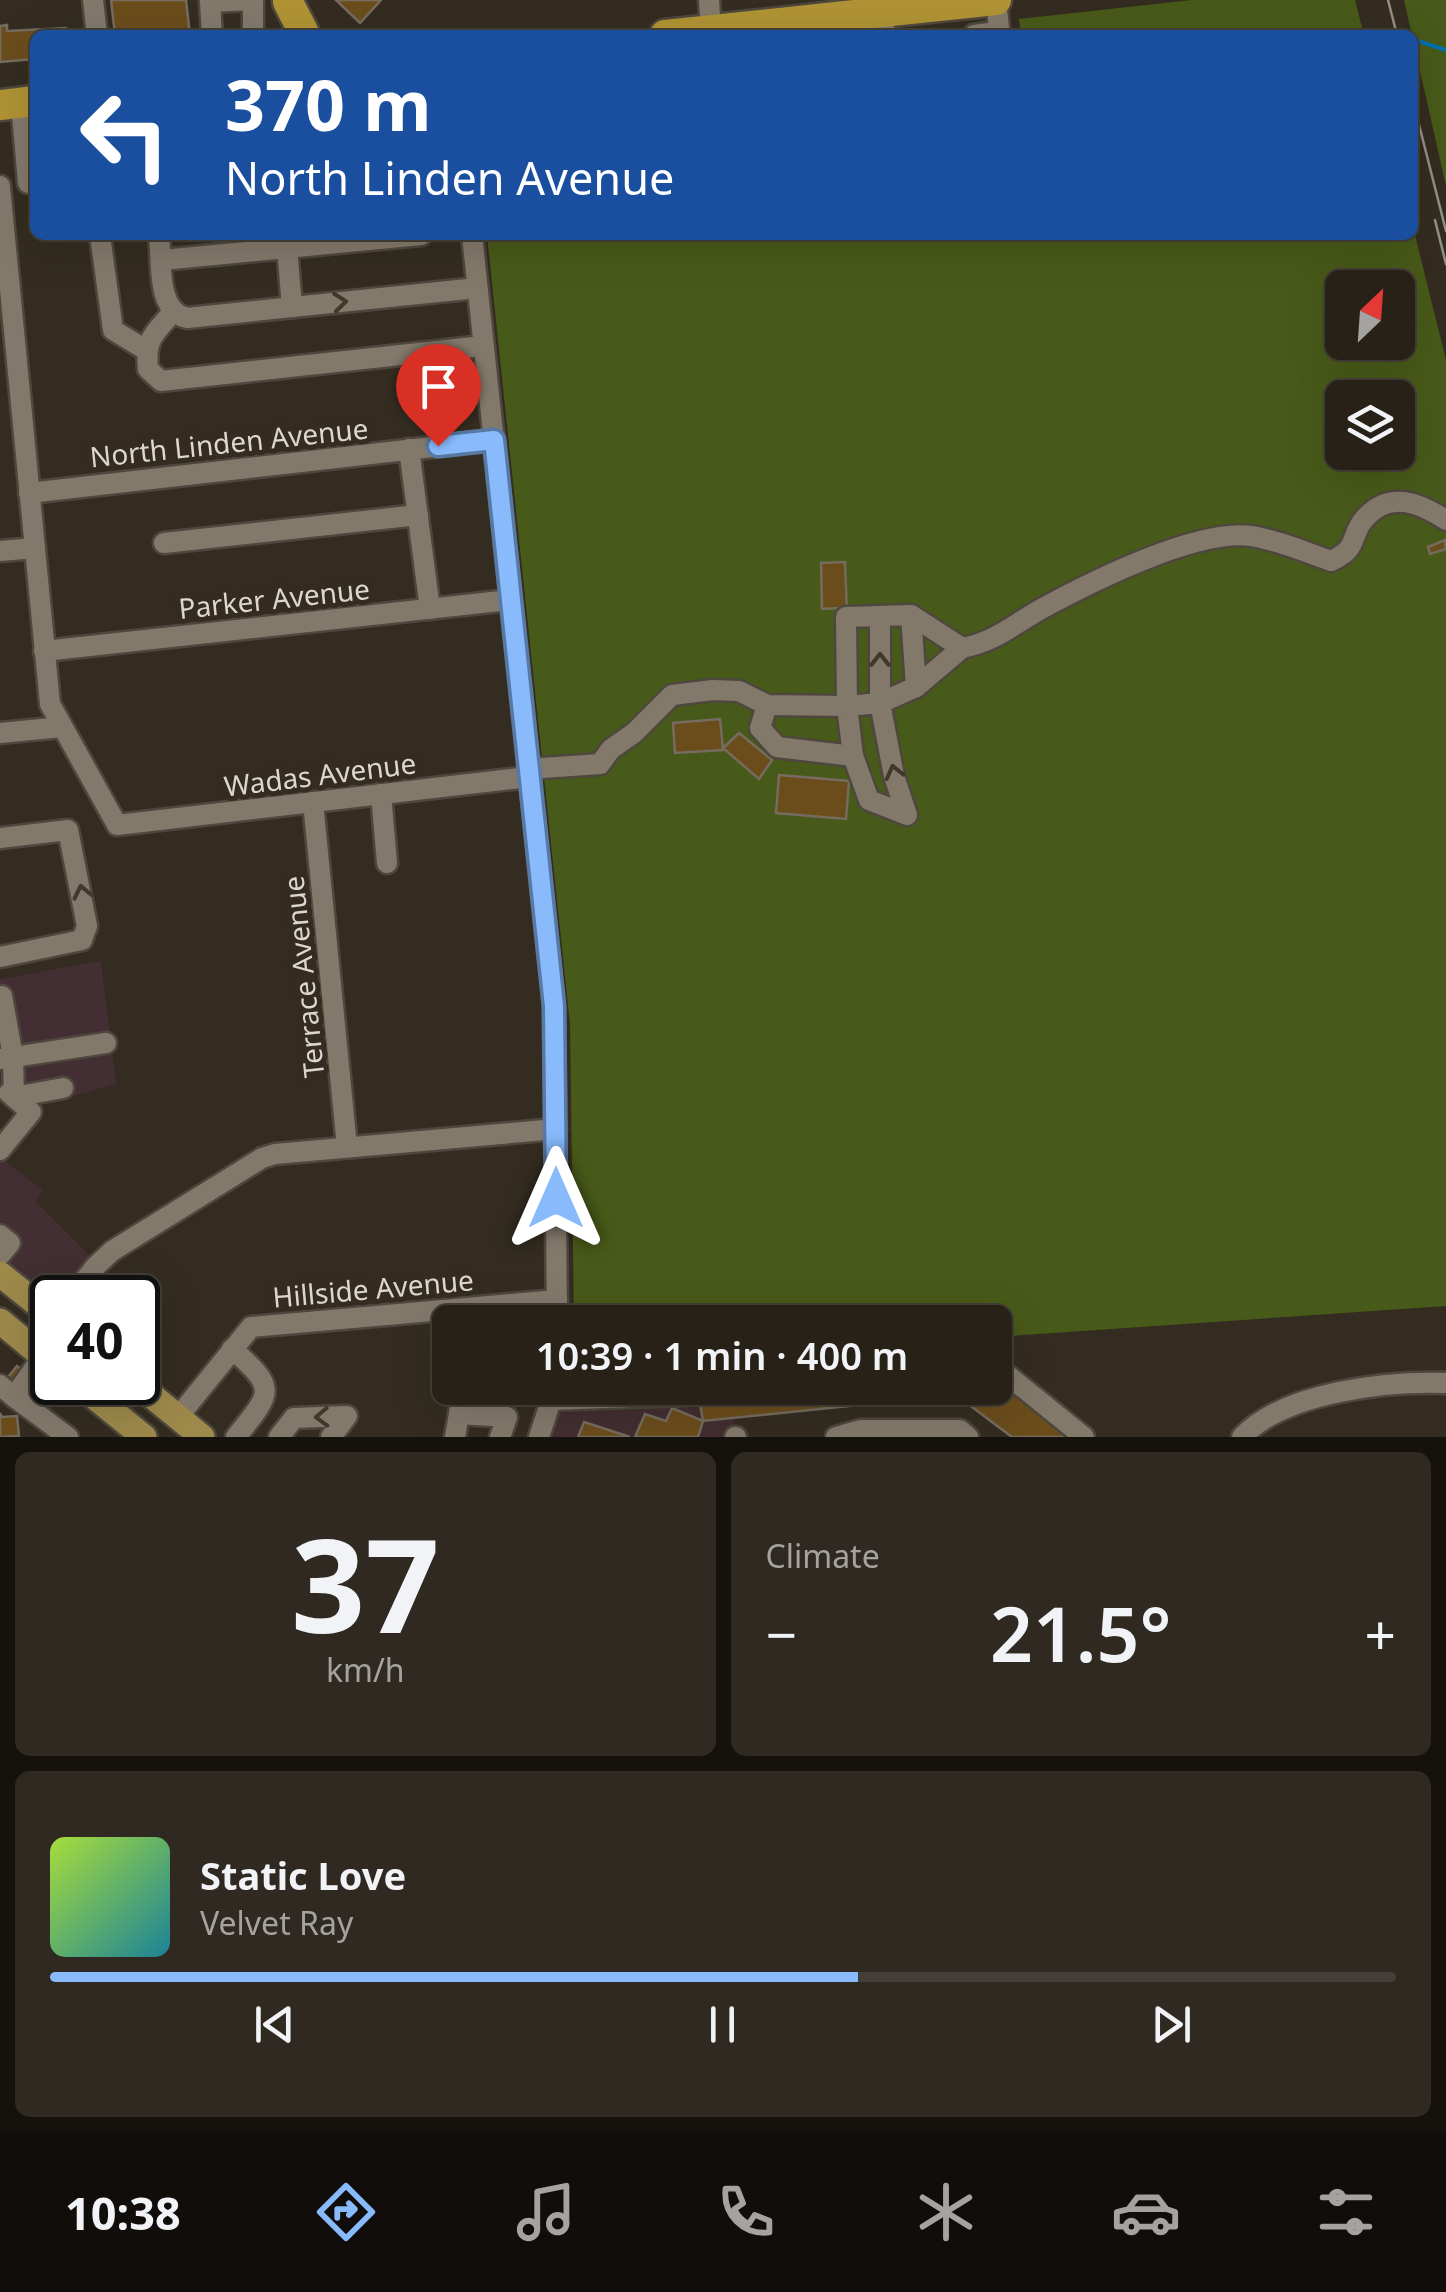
<!DOCTYPE html>
<meta charset="utf-8">
<style>
:root{--surface:#272118;--page:#2f2921;--text:#f1f3f6;--muted:#a4a3a2;--line:#433e37;--accent:#88bafc}
body{margin:0;font-family:"Noto Sans",sans-serif;background:var(--page);color:var(--text);height:100vh;display:flex;flex-direction:column;font-size:38px;white-space:nowrap}
*{box-sizing:border-box;margin:0}
p{font-size:32px;color:var(--muted)}
.icon{flex:none;width:55px;height:55px;fill:none;stroke:currentColor;stroke-width:2;stroke-linecap:round;stroke-linejoin:round}
.map{position:relative;height:1437px;overflow:hidden}
.sheet{display:flex;flex-direction:column;gap:15px;padding:15px;background:#15120d;flex:1}
.sheet>*{flex:none}
.top-card{position:absolute;left:30px;top:30px;width:1388px;height:210px;border-radius:15px;box-shadow:0 10px 40px #0002,0 0 0 2px var(--line);background:#1a4fa0;color:#fff;overflow:hidden}
.needle{width:65px;rotate:25deg}
.buttons{position:absolute;left:1325px;top:270px;display:grid;gap:20px}
.buttons a{display:grid;place-items:center;width:90px;height:90px;border-radius:15px;background:var(--surface);box-shadow:0 10px 40px #0002,0 0 0 2px var(--line);font-size:50px}
.speed{position:absolute;left:30px;top:1275px;display:flex;gap:20px;font-size:50px;font-weight:700;text-align:center}
.speed>*{display:grid;place-content:center;width:130px;height:130px;border-radius:50%;background:var(--surface);box-shadow:0 10px 40px #0002,0 0 0 2px var(--line);line-height:1}
.speed .limit{border:5px solid #111;border-radius:15px;background:#fff;color:#111}
.pin{position:absolute;display:grid;place-items:center;width:85px;height:85px;color:#fff;margin:-102px -42px;border-radius:50% 50% 50% 0;rotate:-45deg;box-shadow:0 0 10px #0007}
.pin .icon{rotate:45deg}
.me{position:absolute;width:110px;margin:-55px;rotate:0deg;stroke-linejoin:round;filter:drop-shadow(0 0 8px #0008)}
.turn{display:flex;align-items:center;gap:35px;height:210px;padding:0 30px;font-size:45px}
.turn .icon{width:130px;height:130px;stroke-width:2.5}
.turn b{display:block;font-size:70px;line-height:85px}
.big{font-size:75px;font-weight:600;line-height:1.1}
.sheet .card{flex:1;display:flex;flex-direction:column;justify-content:center;gap:15px;min-width:0;padding:0 35px;border-radius:15px;background:var(--page)}
.sheet .dial{align-items:center;gap:0}
.dial b{font-size:130px;line-height:1}
.song{display:flex;align-items:center;gap:30px}
.cover{width:120px;height:120px;border-radius:15px;background:linear-gradient(135deg,hsl(80 70% 55%),hsl(190 70% 35%))}
.played{height:10px;border-radius:5px;background:linear-gradient(90deg,var(--accent) 60%,var(--line) 60%)}
.keys{display:flex;justify-content:space-around;direction:ltr}
.heat{display:flex;justify-content:space-between;align-items:center;font-size:55px;direction:ltr}
.sheet .tiles{flex:1;display:grid;gap:15px;grid-template-columns:1fr 1fr}
.card:last-child{grid-column:span 2}
.trip{position:absolute;left:432px;top:1305px;width:580px;height:100px;border-radius:15px;background:var(--surface);box-shadow:0 10px 40px #0002,0 0 0 2px var(--line);font-weight:600;line-height:100px;text-align:center}
.tabs{display:flex;height:160px;justify-content:space-around;align-items:center;background:#100d0a;color:var(--muted)}
.tabs .icon{width:70px;height:70px}
.tabs .active{color:var(--accent)}
.tabs b{font-size:45px;color:var(--text)}
.map>svg:first-child{display:block}
.commercial{fill:#422e33}
.education{fill:#432e30}
.green{fill:#485a19;fill-rule:evenodd}
.lines{fill:none;stroke-linecap:round;stroke-linejoin:round}
.stream{stroke:#0070ac;stroke-width:4}
.building{fill:#6b4d1c;stroke:#756b5e;stroke-width:2.5}
.minor-casing{stroke:#4e473d;stroke-width:25}
.major-casing{stroke:#4e473d;stroke-width:30}
.highway-casing{stroke:#4e473d;stroke-width:35}
.minor{stroke:#83796b;stroke-width:20}
.major{stroke:#9d894a;stroke-width:25}
.highway{stroke:#af9334;stroke-width:30}
.tram{stroke:#968f86;stroke-width:2.5}
.oneway{stroke:#40382b}
.route-casing{stroke:#5879a4;stroke-width:25}
.route{stroke:#88bafc;stroke-width:18}
.labels{text-anchor:middle;dominant-baseline:central;stroke-width:10;stroke-linejoin:round;paint-order:stroke}
.street-label{font-size:28px;fill:#ddd7d0;stroke:#342c20}
</style>
<div class="map">
<svg width="1446" height="1437" viewBox="0 0 1446 1437">
<rect width="100%" height="100%" fill="#342c20"/>
<polygon class="commercial" points="101,961 116,1084 41,1105 1,1158 43,1190 35,1201 91,1257 57,1296 42,1291 0,1254 0,1139 23,1112 0,1094 0,979"/>
<polygon class="education" points="740,1405 729,1437 550,1437 557,1413"/>
<g class="green">
<polygon points="1192,0 1355,0 1364,35 1021,35 1019,19"/>
<polygon points="1404,0 1446,0 1446,186"/>
<path d="M1413,227l33,133v946l-451,31v-15h-421l-4,-298 -83,-789h925zM1342,288h56v54h-56zM1342,398h56v54h-56z"/>
</g>
<g class="lines">
<g class="stream">
<polyline points="1290,35 1311,30 1365,35"/>
<polyline points="1412,39 1446,50"/>
</g>
</g>
<g class="building">
<polygon points="111,0 186,0 190,35 115,35"/>
<polygon points="336,0 381,0 360,23"/>
<polygon points="7,25 7,31 66,28 67,35 35,35 34,59 0,62 0,26"/>
<polygon points="1445,540 1446,549 1430,554 1428,547"/>
<polygon points="845,562 847,614 840,614 840,608 822,609 821,563"/>
<polygon points="720,719 723,750 675,753 673,723"/>
<polygon points="739,733 772,760 759,779 723,748"/>
<polygon points="779,775 849,781 846,819 776,813"/>
<polygon points="17,1366 49,1392 40,1403 30,1394 37,1385 25,1375 17,1385 8,1377"/>
<polygon points="995,1376 1072,1437 1012,1437 956,1395 703,1421 697,1388 995,1388"/>
<polygon points="672,1408 703,1421 698,1437 635,1437 645,1414 666,1421"/>
<polygon points="0,1413 2,1417 17,1416 19,1436 0,1437"/>
<polygon points="584,1422 630,1437 578,1437"/>
</g>
<g class="lines">
<g class="minor-casing">
<g id="minor">
<polyline points="93,0 97,35"/>
<polyline points="709,0 711,31"/>
<polyline points="882,12 885,35"/>
<polyline points="212,35 210,2 253,0 253,32"/>
<polyline points="974,35 996,32 999,28 996,0"/>
<polyline points="21,103 28,183 35,183"/>
<polyline points="0,186 50,704 117,825 528,777"/>
<polyline points="100,235 113,330 146,350"/>
<path d="M159,235c3,27 -3,76 28,83l290,-30"/>
<polyline points="286,235 292,307"/>
<polyline points="472,235 554,1006 557,1322"/>
<polyline points="162,260 421,235"/>
<path d="M173,312c-19,22 -28,26 -25,57l13,12 322,-35"/>
<polyline points="409,449 430,609"/>
<polyline points="29,493 494,440"/>
<polyline points="164,543 418,515"/>
<polyline points="0,551 35,548"/>
<polyline points="911,615 962,648 916,687"/>
<path d="M962,648c33,-6 52,-24 81,-40 48,-26 153,-79 208,-72 27,4 54,16 80,25 29,-13 18,-25 34,-43 25,-28 55,-15 81,2"/>
<polyline points="44,651 510,600"/>
<polyline points="767,705 760,728 777,747 853,756"/>
<polyline points="0,733 62,727"/>
<polyline points="528,769 600,764 611,749 634,733 672,695 713,690 739,691 767,705 847,706 880,703 916,687 911,615 846,617 847,706 853,756 869,800 907,815 894,776 880,703 880,616"/>
<polyline points="381,794 387,863"/>
<polyline points="313,802 347,1147"/>
<polyline points="0,838 68,830 87,926 82,940 0,957"/>
<polyline points="2,996 13,1057 14,1097 63,1088"/>
<polyline points="0,1059 106,1043"/>
<polyline points="0,1150 31,1112 9,1093"/>
<polyline points="0,1235 10,1243 0,1255"/>
<polyline points="71,1298 95,1267 112,1251 262,1158 275,1154 556,1129"/>
<polyline points="32,1347 52,1321"/>
<path d="M232,1349c46,40 40,43 4,88"/>
<polyline points="995,1365 1084,1437"/>
<polyline points="0,1385 14,1397 43,1356"/>
<polyline points="14,1397 68,1437"/>
<polyline points="552,1400 685,1395"/>
<polyline points="459,1414 507,1417 500,1437"/>
<polyline points="178,1417 251,1327 557,1300"/>
<polyline points="279,1437 294,1418 347,1416 331,1437"/>
<polyline points="455,1437 461,1402 460,1388"/>
<polyline points="539,1437 555,1388"/>
<polyline points="735,1437 736,1437"/>
<polyline points="836,1437 860,1430 960,1430 968,1437"/>
<path d="M1242,1437c42,-45 145,-56 204,-54"/>
</g>
</g>
<g class="major-casing">
<g id="major">
<polyline points="0,1274 52,1316"/>
<polyline points="0,1321 52,1364"/>
<polyline points="76,1382 144,1437"/>
<polyline points="135,1382 202,1437"/>
</g>
</g>
<g class="highway-casing">
<g id="highway">
<polyline points="288,2 305,35"/>
<polyline points="665,35 996,0"/>
<polyline points="0,105 35,101"/>
</g>
</g>
<use href="#minor" class="minor"/>
<use href="#major" class="major"/>
<use href="#highway" class="highway"/>
<g class="tram">
<polyline points="1388,0 1397,35"/>
<polyline points="1412,97 1446,231"/>
<polyline points="1435,220 1446,264"/>
</g>
</g>
<defs><path id="oneway-chevron" d="M-2-3.5L2.5 0L-2 3.5" fill="none" stroke-width="1.6" stroke-linecap="round" stroke-linejoin="round" transform="scale(2.5)"/></defs>
<g class="oneway">
<use href="#oneway-chevron" transform="translate(340 302) rotate(-6)"/>
<use href="#oneway-chevron" transform="translate(880 660) rotate(-90)"/>
<use href="#oneway-chevron" transform="translate(894 772) rotate(-104)"/>
<use href="#oneway-chevron" transform="translate(82 892) rotate(-102)"/>
<use href="#oneway-chevron" transform="translate(322 1417) rotate(178)"/>
</g>
<g class="lines">
<g class="route-casing">
<polyline id="route" points="438,446 494,440 554,1006 556,1198"/>
</g>
<use href="#route" class="route"/>
</g>
<g class="labels">
<g class="street-label">
<text transform="translate(229 442) rotate(-6)">North Linden Avenue</text>
<text transform="translate(274 598) rotate(-6)">Parker Avenue</text>
<text transform="translate(320 774) rotate(-7)">Wadas Avenue</text>
<text transform="translate(303 977) rotate(-96)">Terrace Avenue</text>
<text transform="translate(373 1288) rotate(-5)">Hillside Avenue</text>
</g>
</g>
</svg>
<div class="buttons">
<a><svg class="needle" viewBox="-14 -14 28 28"><path d="M0-13l5 13h-10z" fill="#e53935"/><path d="M0 13l5-13h-10z" fill="#a4a3a2"/></svg></a>
<a><svg class="icon" aria-label="layers" viewBox="0 0 24 24"><path d="M12 4l9 5-9 5-9-5zM3 14l9 5 9-5"/></svg></a>
</div>
<div class="speed"><div class="limit">40</div></div>
<div class="pin" style="left:438px;top:446px;background:#d93025"><svg class="icon" aria-label="arrive" viewBox="0 0 24 24"><path d="M6 21V4h12l-3 4 3 4H6"/></svg></div>
<svg class="me" style="left:556px;top:1198px" viewBox="-20 -20 40 40"><path d="M0-17L14 15 0 8-14 15z" fill="#88bafc" stroke="#fff" stroke-width="4"/></svg>
<div class="trip">10:39 · 1 min · 400 m</div>
<div class="top-card">
<div class="turn"><svg class="icon" aria-label="left" viewBox="0 0 24 24"><path d="M17 20v-9H6M10 6l-5 5 5 5"/></svg><div><b>370 m</b>North Linden Avenue</div></div>
</div>
</div>
<section class="sheet">
<div class="tiles">
<div class="card dial"><b>37</b><p>km/h</p></div>
<div class="card"><p>Climate</p>
<div class="heat"><a>−</a><b class="big">21.5°</b><a>+</a></div>
</div>
<div class="card">
<div class="song"><i class="cover"></i><div><b>Static Love</b><p>Velvet Ray</p></div></div>
<div class="played"></div>
<div class="keys"><svg class="icon" aria-label="previous" viewBox="0 0 24 24"><path d="M18 5L8 12l10 7zM5 5v14"/></svg><svg class="icon" aria-label="pause" viewBox="0 0 24 24"><path d="M8 5v14M16 5v14"/></svg><svg class="icon" aria-label="next" viewBox="0 0 24 24"><path d="M6 5l10 7-10 7zM19 5v14"/></svg></div>
</div>
</div>
</section>
<nav class="tabs">
<b>10:38</b>
<svg class="icon active" aria-label="directions" viewBox="0 0 24 24"><path d="M12 3l9 9-9 9-9-9zM9 14v-3h6M13 9l2 2-2 2"/></svg>
<svg class="icon" aria-label="music" viewBox="0 0 24 24"><path d="M9 18V5l10-2v13"/><circle cx="6" cy="18" r="3"/><circle cx="16" cy="16" r="3"/></svg>
<svg class="icon" aria-label="phone" viewBox="0 0 24 24"><path d="M5 4h4l2 5-3 2q2 4 5 5l2-3 5 2v4C11 20 4 13 5 4z"/></svg>
<svg class="icon" aria-label="climate" viewBox="0 0 24 24"><path d="M12 3v18M4 7l16 10M4 17L20 7"/></svg>
<svg class="icon" aria-label="car" viewBox="0 0 24 24"><path d="M5 17H2v-5l4-1 3-4h7l3 4 3 1v5h-3M9 17h6M6 11h13"/><circle cx="7" cy="17" r="2"/><circle cx="17" cy="17" r="2"/></svg>
<svg class="icon" aria-label="filters" viewBox="0 0 24 24"><path d="M4 7h16M4 17h16"/><circle cx="9" cy="7" r="2"/><circle cx="15" cy="17" r="2"/></svg>
</nav>
